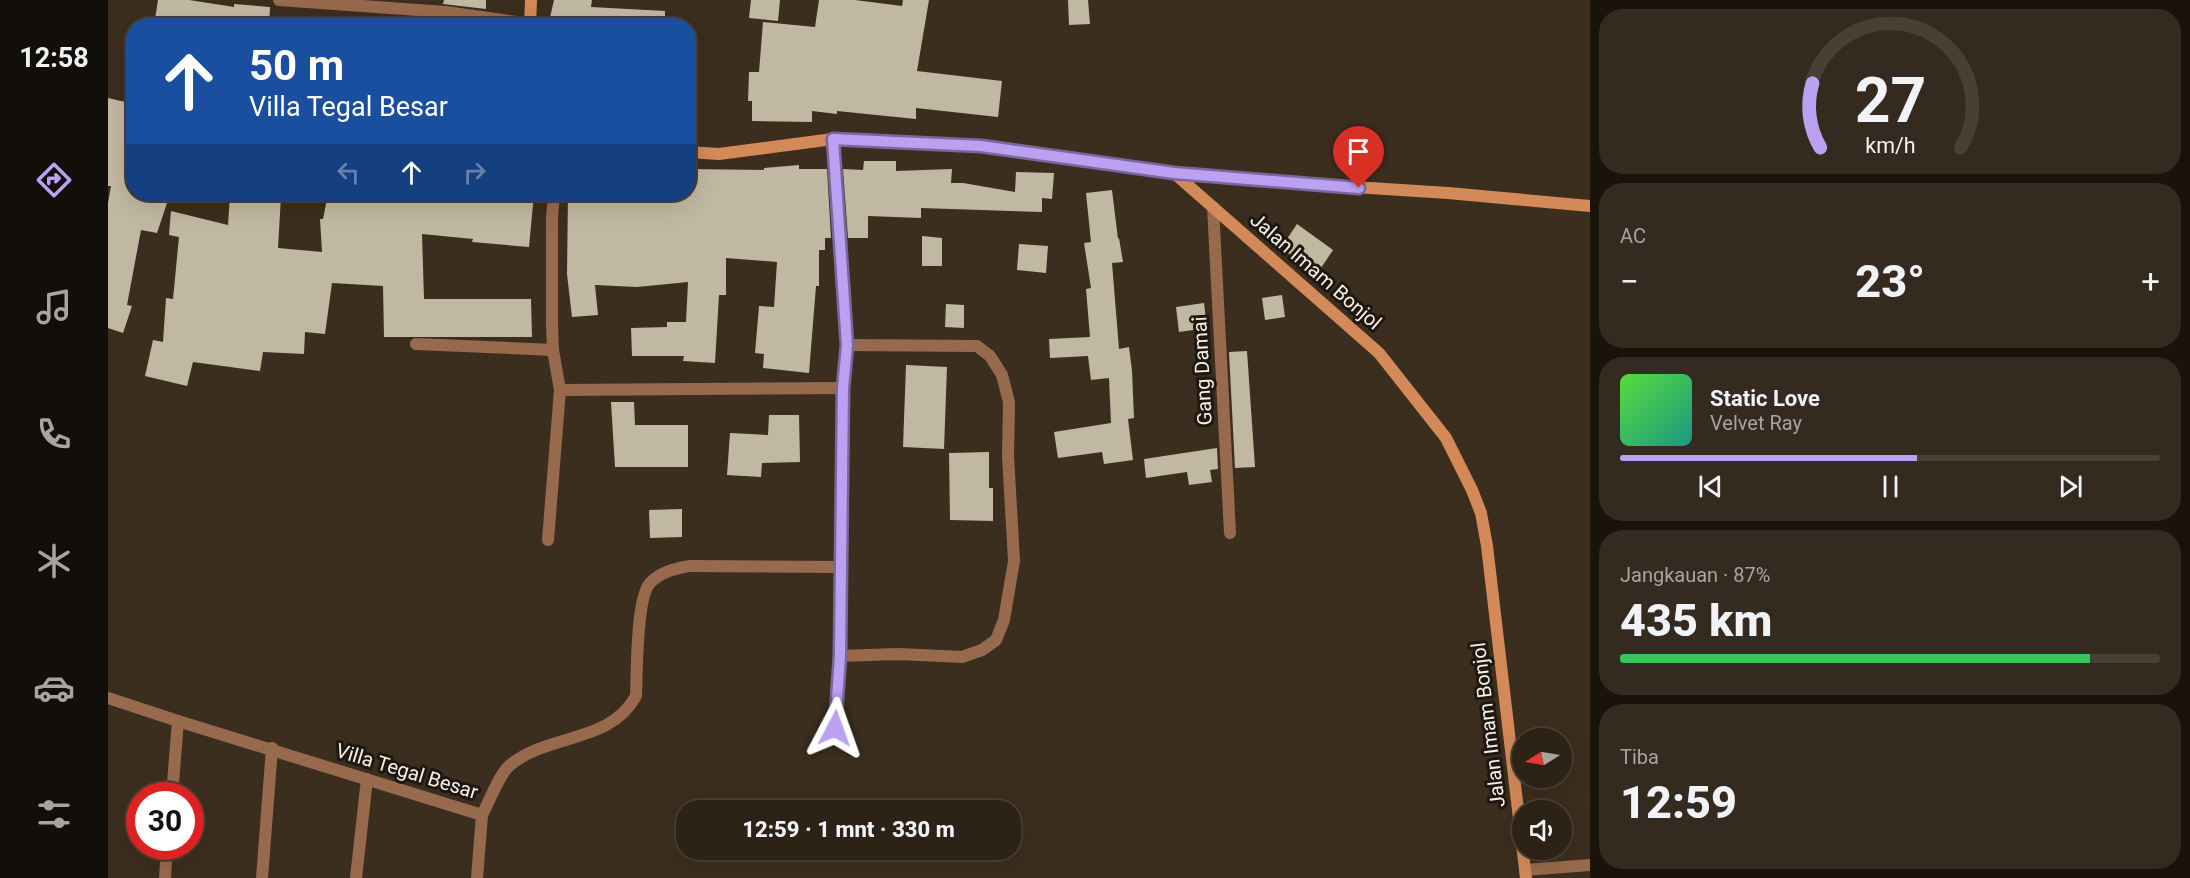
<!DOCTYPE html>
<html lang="id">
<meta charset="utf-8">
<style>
:root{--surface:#2d2216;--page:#352a1f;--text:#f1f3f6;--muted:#a7a4a1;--line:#483f35;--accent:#bca0f2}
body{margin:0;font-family:Roboto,sans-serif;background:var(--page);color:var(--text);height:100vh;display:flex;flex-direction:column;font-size:22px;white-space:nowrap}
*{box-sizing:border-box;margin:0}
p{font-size:20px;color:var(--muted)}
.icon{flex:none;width:33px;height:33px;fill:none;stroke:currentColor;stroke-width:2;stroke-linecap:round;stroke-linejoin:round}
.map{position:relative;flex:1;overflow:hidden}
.panel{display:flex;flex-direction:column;gap:9px;padding:9px;background:#19130c;width:600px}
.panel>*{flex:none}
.banner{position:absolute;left:18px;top:18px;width:570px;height:183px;border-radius:24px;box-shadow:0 6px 24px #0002,0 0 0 2px var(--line);background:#1a4fa0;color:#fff;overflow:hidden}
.needle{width:39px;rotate:259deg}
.controls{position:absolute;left:1404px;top:728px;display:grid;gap:12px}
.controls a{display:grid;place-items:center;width:60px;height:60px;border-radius:50%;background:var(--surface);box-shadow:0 6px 24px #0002,0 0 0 2px var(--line);font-size:30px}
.speed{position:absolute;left:18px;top:782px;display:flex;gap:12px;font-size:30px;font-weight:700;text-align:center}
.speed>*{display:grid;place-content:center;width:78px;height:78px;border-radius:50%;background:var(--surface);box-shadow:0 6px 24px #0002,0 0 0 2px var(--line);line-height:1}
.speed .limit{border:9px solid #d22;background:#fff;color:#111}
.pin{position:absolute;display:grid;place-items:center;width:51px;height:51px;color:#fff;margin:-62px -26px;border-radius:50% 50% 50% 0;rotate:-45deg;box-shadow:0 0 6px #0007}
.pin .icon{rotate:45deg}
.me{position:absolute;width:66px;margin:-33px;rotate:4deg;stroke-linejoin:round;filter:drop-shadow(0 0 4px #0008)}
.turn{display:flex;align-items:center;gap:21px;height:126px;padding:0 24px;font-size:27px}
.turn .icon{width:78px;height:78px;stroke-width:2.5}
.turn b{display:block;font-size:42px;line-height:51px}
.lanes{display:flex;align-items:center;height:57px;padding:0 24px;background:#0003;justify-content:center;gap:30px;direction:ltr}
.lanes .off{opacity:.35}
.big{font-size:45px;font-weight:800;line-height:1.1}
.panel .card{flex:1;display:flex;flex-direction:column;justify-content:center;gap:9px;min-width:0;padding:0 21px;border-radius:24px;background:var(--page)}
.panel .dial{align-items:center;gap:0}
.dial svg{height:156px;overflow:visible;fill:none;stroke:var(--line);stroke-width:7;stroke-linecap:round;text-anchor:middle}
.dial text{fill:var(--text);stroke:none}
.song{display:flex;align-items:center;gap:18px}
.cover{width:72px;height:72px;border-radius:9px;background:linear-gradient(135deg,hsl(110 70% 55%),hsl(170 70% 35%))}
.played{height:6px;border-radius:3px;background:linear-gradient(90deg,var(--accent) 55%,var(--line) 55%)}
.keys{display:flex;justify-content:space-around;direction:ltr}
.heat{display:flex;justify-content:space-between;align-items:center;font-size:33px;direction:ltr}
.charge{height:9px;border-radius:4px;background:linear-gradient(90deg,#34c759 87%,var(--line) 0)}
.trip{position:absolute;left:568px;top:800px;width:345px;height:60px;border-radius:24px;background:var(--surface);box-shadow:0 6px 24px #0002,0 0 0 2px var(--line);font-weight:800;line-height:60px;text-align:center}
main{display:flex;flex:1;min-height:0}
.tabs{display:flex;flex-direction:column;width:108px;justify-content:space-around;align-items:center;background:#120e09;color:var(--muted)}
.tabs .icon{width:42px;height:42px}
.tabs .on{color:var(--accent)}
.tabs b{font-size:27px;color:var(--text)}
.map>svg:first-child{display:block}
.building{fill:#c1b8a1}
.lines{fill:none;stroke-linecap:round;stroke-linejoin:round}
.street{stroke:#986a4d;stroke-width:12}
.secondary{stroke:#d38958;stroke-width:12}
.route-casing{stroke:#7a689d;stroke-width:15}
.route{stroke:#bca0f2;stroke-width:10}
.labels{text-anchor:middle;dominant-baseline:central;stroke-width:6;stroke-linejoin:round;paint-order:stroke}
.street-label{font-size:20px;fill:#f9f0e6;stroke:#1e1811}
</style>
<main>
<nav class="tabs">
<b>12:58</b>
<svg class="icon on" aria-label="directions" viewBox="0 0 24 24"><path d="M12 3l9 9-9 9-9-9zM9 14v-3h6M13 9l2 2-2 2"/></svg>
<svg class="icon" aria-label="music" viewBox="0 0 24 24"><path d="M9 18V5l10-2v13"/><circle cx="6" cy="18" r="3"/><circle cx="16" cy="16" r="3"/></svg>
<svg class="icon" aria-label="phone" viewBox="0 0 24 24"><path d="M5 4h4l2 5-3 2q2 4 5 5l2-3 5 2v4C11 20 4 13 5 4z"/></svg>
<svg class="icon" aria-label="climate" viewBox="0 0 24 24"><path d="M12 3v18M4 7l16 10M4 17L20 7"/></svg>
<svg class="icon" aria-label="car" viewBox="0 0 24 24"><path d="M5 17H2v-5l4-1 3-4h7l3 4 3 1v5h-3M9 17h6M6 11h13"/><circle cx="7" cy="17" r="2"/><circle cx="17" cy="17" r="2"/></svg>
<svg class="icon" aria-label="filters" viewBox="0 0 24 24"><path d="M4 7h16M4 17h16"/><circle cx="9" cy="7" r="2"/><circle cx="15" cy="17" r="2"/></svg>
</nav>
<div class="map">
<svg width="1482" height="878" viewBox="0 0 1482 878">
<rect width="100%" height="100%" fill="#3c2e1e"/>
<g class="building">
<polygon points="50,0 81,0 126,7 126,4 162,7 161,26 46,26"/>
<polygon points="336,0 378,0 378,9 335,4"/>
<polygon points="446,0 484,0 483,7 557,11 557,26 458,26 441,22"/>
<polygon points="643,0 672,0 670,21 641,18"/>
<polygon points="711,0 747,0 794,6 795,0 821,0 809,71 894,81 890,117 808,108 808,119 729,111 729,114 704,111 704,122 644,121 644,101 640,101 641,72 651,72 655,22 707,27"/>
<polygon points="960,0 980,0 982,24 961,25"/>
<polygon points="334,20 337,20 374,26 333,26"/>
<polygon points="0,98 26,104 20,138 26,140 26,194 62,194 49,233 33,230 19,305 24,306 15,333 0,328 0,203 3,186 0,186"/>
<polygon points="756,161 788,161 788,171 844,169 843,183 855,183 907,192 908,172 946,173 944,199 934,198 934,212 813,208 813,218 760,216 760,238 740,238 735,169 755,170"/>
<polygon points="691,165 691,169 719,169 723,238 717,238 717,250 711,250 711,286 708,286 701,373 655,368 656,354 647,353 651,306 666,307 669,262 618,258 618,295 611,295 607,363 575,361 576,356 524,356 523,328 559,327 559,322 578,322 580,282 529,287 487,285 490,315 464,317 459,274 460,194 580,194 580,169 656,170 656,168"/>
<polygon points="1004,190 1010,239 1011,238 1015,262 1004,263 1011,349 1021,347 1024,371 1026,418 1020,419 1025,460 996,464 994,452 950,458 946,432 1003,423 1001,378 983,380 980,356 942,358 941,339 982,337 978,289 983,288 976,243 983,242 978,193"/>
<polygon points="122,194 173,196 170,248 214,252 212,219 215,219 220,194 303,194 303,195 368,202 369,194 426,194 421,247 364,242 365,239 314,234 316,299 423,299 424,337 276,337 275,286 224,283 217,334 197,332 196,354 155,352 152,371 85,362 79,386 37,376 45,340 55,342 58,298 65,299 71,237 61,235 63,211 120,225"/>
<polygon points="1189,224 1225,250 1209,274 1173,248"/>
<polygon points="814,236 834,238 834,266 814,266"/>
<polygon points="911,244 940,246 938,273 909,270"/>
<polygon points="1174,295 1177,317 1157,320 1154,298"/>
<polygon points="1096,303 1099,328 1071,332 1068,307"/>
<polygon points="838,304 856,305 856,328 837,327"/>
<polygon points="1139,351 1147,467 1127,468 1121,352"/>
<polygon points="798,365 839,367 836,449 795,447"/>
<polygon points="503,402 526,402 527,425 580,425 580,467 507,467"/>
<polygon points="661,415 691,415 692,462 654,463 653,477 619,475 622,433 660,435"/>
<polygon points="1109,448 1110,469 1102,470 1104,482 1081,485 1079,472 1038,478 1036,459"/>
<polygon points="881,452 881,488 885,488 885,521 842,520 841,453"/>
<polygon points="574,509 574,537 542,538 541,510"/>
</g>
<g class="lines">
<g class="street">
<polyline points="171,0 338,12 422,24"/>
<polyline points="1105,207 1122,533"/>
<polyline points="308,344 445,350"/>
<polyline points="452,390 735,388"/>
<polyline points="440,540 452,390 445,350 444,324 444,217 446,194"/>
<polyline points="732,567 732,656 790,654 854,657 874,650 888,640 896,620 906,561 900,456 901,402 894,375 882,356 869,346 739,345"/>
<polyline points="0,698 70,721"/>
<polyline points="727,728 732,656"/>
<path d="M64,795l6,-74 304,94c7,-13 17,-40 27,-49 38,-33 101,-22 127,-70 1,-23 0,-101 15,-114 11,-11 24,-13 38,-16l151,1 3,-179 4,-43 -14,-206"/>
<polyline points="1417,870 1482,865"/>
<polyline points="57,878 59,846"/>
<polyline points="154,878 164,748"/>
<polyline points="248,878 259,779"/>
<polyline points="369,878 374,815"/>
</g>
<g class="secondary">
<polyline points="422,26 423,0"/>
<polyline points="580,152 611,154 725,139 873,146 1066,173 1271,353 1338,438 1364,490 1373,513 1379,546 1418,878"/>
<polyline points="1066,173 1184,183 1340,193 1482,206"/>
</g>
</g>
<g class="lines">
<g class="route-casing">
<polyline id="route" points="727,728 732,656 735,388 739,345 725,139 873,146 1066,173 1251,188"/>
</g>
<use href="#route" class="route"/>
</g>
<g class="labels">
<g class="street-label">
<text transform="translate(1208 271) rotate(41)">Jalan Imam Bonjol</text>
<text transform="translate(1094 371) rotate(-93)">Gang Damai</text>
<text transform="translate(1380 725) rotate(-97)">Jalan Imam Bonjol</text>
<text transform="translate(299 771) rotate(17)">Villa Tegal Besar</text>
</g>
</g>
</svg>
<div class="controls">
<a><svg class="needle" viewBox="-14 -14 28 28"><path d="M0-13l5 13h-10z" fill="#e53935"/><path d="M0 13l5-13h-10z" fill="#a7a4a1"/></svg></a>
<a><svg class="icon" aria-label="sound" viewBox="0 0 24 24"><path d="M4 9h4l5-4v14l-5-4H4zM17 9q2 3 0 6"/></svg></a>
</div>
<div class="speed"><div class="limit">30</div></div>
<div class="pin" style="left:1251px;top:188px;background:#d93025"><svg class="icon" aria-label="arrive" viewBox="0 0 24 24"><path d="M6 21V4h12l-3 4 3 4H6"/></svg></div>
<svg class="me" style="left:727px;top:728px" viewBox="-20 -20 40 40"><path d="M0-17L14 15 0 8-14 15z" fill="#bca0f2" stroke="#fff" stroke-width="4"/></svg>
<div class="trip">12:59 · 1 mnt · 330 m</div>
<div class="banner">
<div class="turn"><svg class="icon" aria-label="ahead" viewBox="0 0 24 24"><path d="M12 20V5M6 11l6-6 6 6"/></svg><div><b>50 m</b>Villa Tegal Besar</div></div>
<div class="lanes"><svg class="icon off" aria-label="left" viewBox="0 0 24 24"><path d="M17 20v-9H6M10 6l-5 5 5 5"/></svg><svg class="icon" aria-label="ahead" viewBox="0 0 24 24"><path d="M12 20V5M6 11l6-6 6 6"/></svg><svg class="icon off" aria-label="right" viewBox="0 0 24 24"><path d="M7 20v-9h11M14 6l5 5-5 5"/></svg></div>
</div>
</div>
<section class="panel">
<div class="card dial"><svg viewBox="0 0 100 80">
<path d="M14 69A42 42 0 1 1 86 69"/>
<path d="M14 69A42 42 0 0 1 10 36" stroke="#bca0f2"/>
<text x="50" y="56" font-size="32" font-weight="700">27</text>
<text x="50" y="72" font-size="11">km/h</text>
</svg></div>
<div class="card"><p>AC</p>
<div class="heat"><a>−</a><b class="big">23°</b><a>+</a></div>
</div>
<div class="card">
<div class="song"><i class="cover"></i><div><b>Static Love</b><p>Velvet Ray</p></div></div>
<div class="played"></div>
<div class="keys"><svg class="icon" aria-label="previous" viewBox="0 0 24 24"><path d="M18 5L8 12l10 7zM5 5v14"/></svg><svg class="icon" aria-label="pause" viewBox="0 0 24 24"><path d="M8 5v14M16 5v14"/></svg><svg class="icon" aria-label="next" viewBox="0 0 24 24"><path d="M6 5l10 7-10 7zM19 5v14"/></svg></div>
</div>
<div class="card"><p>Jangkauan · 87%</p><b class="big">435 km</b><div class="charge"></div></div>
<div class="card"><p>Tiba</p><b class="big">12:59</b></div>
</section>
</main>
